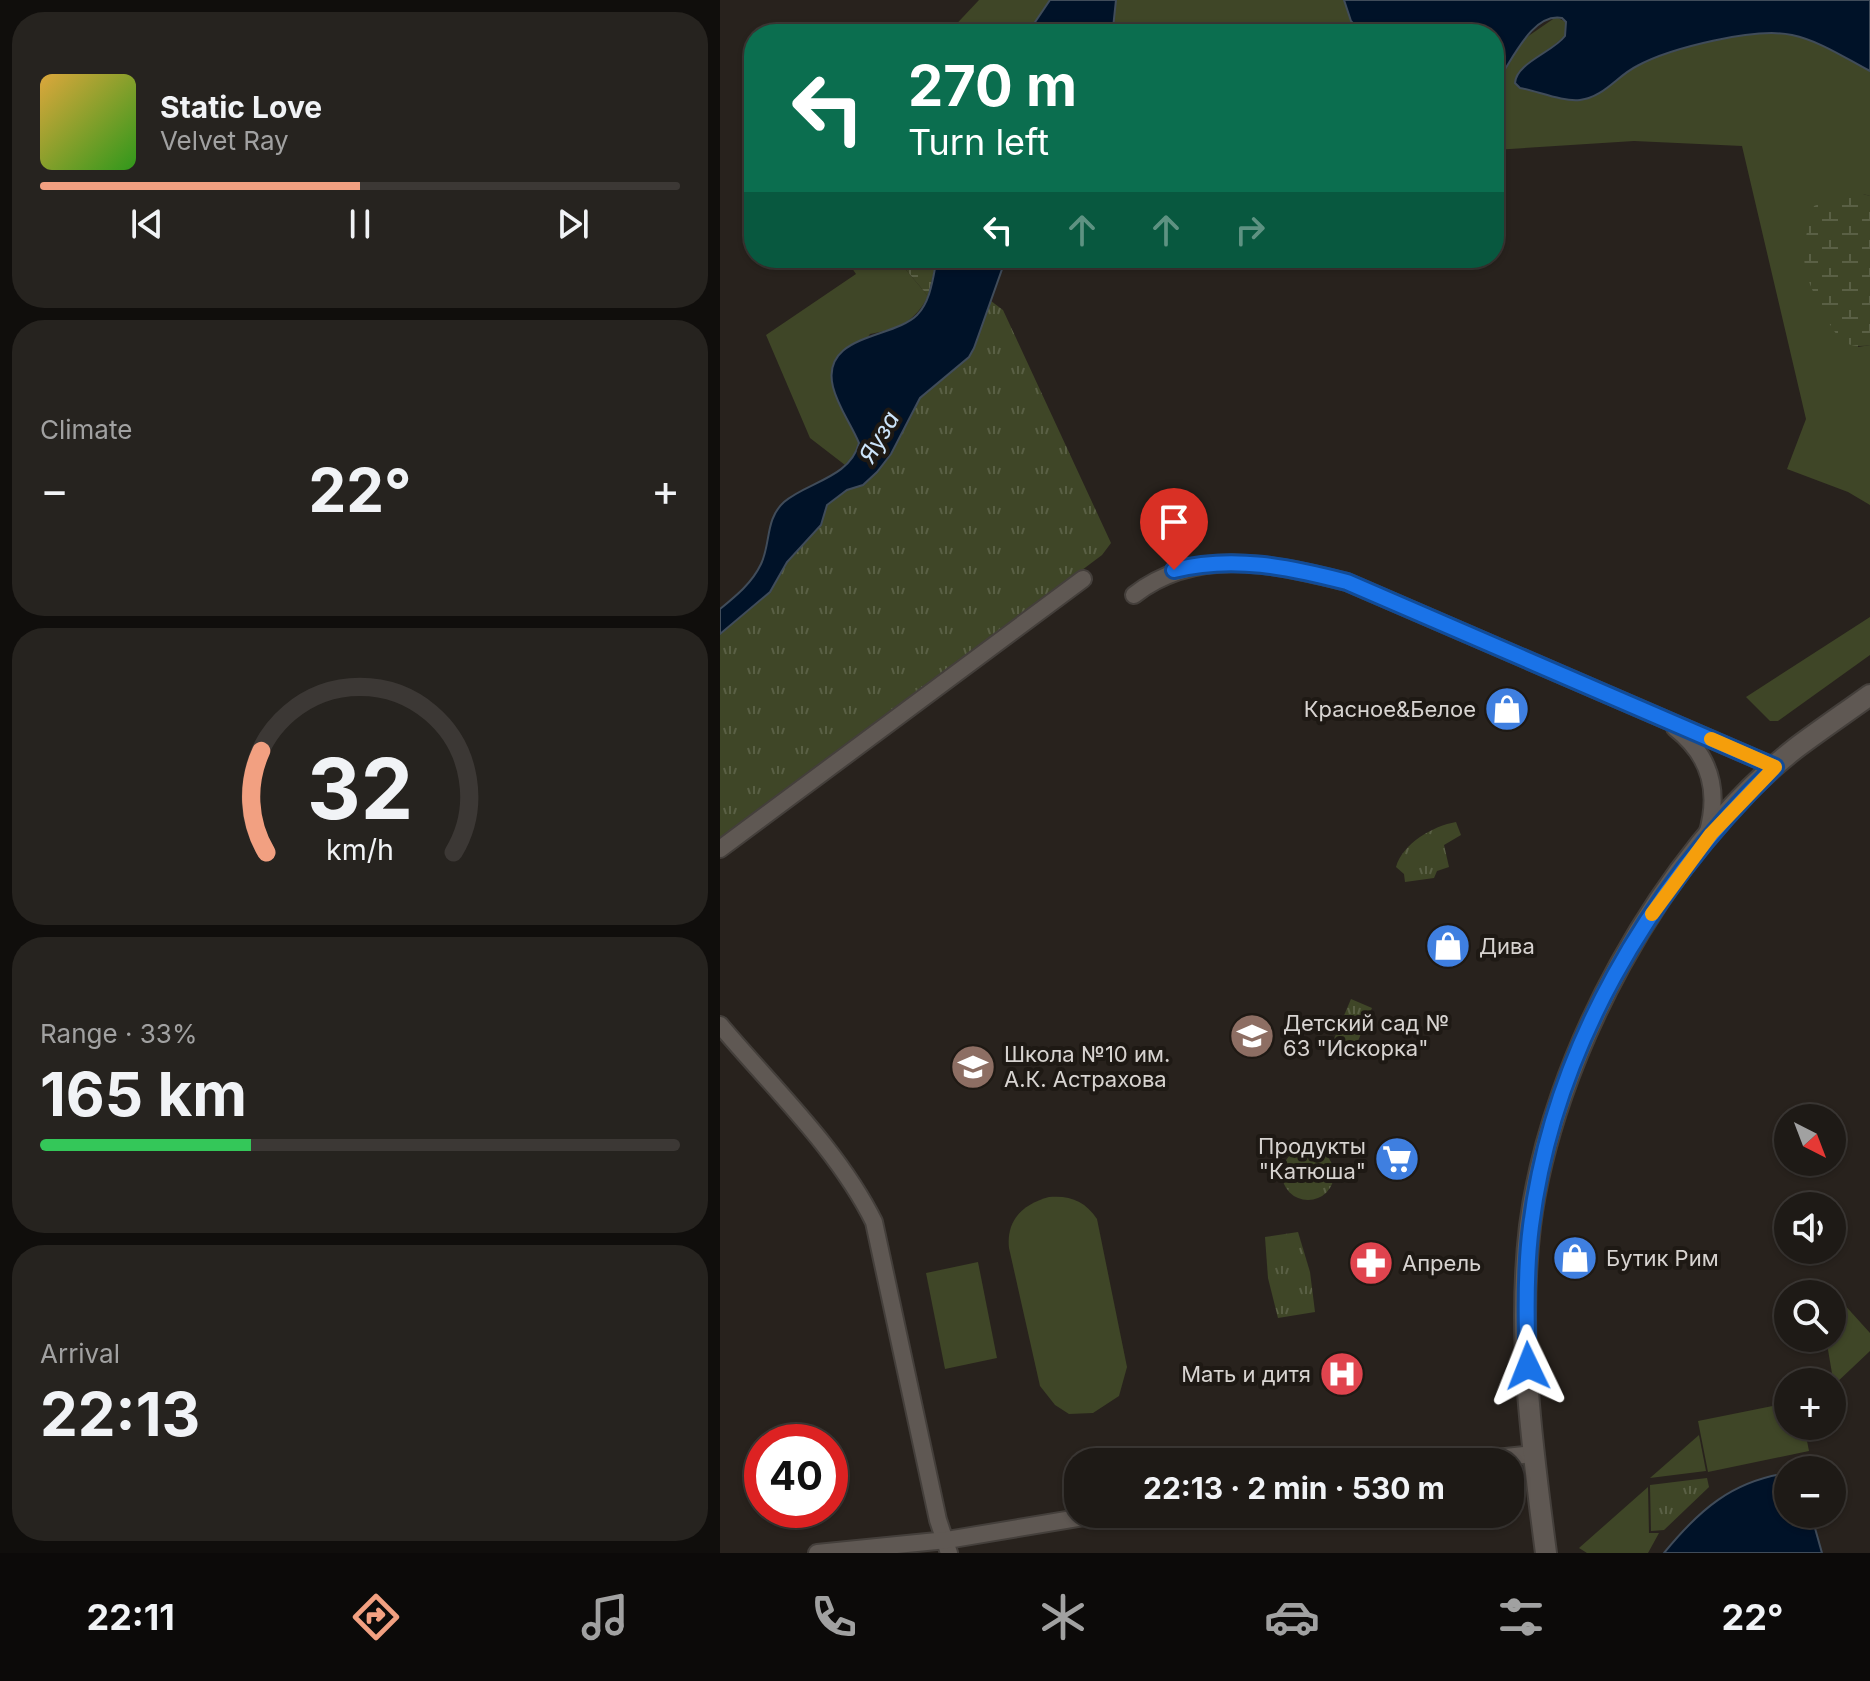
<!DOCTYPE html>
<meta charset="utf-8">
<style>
:root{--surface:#1e1a16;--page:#26231f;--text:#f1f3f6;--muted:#a1a1a1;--line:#3c3835;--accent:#f2a081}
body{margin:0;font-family:Inter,sans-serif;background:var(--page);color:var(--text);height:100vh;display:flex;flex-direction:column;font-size:30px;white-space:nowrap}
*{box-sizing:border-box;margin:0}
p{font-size:26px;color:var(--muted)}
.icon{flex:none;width:44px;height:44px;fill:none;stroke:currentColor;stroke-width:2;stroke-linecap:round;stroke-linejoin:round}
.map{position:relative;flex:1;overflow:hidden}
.panel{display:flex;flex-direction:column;gap:12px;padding:12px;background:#100e0c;width:720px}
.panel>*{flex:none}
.top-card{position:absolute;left:24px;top:24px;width:760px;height:244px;border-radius:32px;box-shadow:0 2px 6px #0004,0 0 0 2px var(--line);background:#0b6e4f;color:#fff;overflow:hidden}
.needle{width:52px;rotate:138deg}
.tools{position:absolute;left:1054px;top:1104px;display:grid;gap:16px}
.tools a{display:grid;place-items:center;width:72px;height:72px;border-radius:50%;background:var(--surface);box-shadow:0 2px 6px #0004,0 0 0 2px var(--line);font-size:40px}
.speed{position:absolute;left:24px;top:1424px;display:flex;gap:16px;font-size:40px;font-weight:700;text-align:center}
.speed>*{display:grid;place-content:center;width:104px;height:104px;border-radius:50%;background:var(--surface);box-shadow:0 2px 6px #0004,0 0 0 2px var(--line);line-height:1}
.speed .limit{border:12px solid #d22;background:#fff;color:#111}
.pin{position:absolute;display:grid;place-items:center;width:68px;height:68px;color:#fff;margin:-82px -34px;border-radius:50% 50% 50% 0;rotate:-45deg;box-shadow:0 0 8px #0007}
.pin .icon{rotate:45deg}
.me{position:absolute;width:88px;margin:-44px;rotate:358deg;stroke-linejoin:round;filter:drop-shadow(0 0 6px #0008)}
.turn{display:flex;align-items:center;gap:28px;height:168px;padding:0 32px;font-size:36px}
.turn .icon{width:104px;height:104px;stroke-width:2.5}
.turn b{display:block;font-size:56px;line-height:68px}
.lanes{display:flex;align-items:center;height:76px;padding:0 32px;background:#0003;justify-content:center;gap:40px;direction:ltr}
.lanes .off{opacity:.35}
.big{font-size:60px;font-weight:700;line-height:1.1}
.panel .tile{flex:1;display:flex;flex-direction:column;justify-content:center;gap:12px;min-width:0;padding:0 28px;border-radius:32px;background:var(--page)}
.panel .dial{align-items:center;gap:0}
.dial svg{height:208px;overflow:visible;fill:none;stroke:var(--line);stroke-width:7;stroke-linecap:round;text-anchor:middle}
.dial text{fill:var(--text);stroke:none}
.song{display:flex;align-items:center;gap:24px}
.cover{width:96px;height:96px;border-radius:12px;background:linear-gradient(135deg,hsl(40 70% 55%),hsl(110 70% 35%))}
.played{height:8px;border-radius:4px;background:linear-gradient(90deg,var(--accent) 50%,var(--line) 50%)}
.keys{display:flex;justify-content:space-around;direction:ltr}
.heat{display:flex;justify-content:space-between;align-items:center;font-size:44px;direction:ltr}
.charge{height:12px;border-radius:6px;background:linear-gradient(90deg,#34c759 33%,var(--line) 0)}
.trip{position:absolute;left:344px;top:1448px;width:460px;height:80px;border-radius:32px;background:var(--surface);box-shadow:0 2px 6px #0004,0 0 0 2px var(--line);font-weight:700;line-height:80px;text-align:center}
.tabs{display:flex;height:128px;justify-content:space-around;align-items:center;background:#0c0a09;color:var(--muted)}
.tabs .icon{width:56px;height:56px}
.tabs .on{color:var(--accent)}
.tabs b{font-size:36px;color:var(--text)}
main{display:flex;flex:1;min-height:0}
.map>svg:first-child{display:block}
.grass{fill:#3f4627}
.wetland{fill:url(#wetland-marsh)}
.park{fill:url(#park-tufts)}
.water{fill:#001228;stroke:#404c5a;stroke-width:2}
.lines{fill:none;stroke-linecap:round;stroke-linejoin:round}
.street-casing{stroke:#443f3b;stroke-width:20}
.secondary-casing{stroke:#443f3b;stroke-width:24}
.street{stroke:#5f5853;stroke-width:16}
.secondary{stroke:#5f5853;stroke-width:20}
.route-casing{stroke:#114b97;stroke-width:20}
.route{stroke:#1a73e8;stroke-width:14}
.slow{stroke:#f59e0b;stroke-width:14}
.labels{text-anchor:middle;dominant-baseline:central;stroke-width:8;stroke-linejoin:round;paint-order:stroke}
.poi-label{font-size:22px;fill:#d7d3d0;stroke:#1e1914;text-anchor:start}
.water-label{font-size:24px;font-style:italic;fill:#cce4fa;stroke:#1e1914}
</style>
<main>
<section class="panel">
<div class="tile">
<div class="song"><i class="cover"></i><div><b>Static Love</b><p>Velvet Ray</p></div></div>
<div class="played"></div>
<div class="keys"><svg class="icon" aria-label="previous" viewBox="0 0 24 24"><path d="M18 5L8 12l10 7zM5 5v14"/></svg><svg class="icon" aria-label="pause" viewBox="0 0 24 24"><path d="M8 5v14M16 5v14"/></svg><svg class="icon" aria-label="next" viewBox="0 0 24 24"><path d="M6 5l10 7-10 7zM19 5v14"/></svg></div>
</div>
<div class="tile"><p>Climate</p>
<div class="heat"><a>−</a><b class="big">22°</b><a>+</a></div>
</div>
<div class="tile dial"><svg viewBox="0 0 100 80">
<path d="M14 69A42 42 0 1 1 86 69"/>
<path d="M14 69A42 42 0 0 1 12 30" stroke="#f2a081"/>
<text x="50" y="56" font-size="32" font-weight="700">32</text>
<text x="50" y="72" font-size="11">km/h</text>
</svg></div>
<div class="tile"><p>Range · 33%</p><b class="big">165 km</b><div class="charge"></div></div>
<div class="tile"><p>Arrival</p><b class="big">22:13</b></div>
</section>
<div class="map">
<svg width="1150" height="1553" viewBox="0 0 1150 1553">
<defs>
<pattern id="wetland-marsh" width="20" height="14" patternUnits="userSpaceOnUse" patternTransform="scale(2)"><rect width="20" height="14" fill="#3f4627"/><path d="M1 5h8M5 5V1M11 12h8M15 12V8" fill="none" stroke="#5a6045"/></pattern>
<pattern id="park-tufts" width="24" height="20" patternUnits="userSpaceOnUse" patternTransform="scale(2)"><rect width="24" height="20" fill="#3f4627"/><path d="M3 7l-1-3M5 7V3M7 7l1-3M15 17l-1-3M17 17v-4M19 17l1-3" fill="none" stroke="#5a6045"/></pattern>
</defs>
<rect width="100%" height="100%" fill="#28221d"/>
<g class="grass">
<polygon points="259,0 330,0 307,34 227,34"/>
<polygon points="396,0 624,0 631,21 640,31 663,29 680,34 388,34 393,28"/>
<path d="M836,17l10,5 -1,14 -49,40 4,12c17,3 43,14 60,12 24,-3 37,-24 57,-34 33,-18 118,-39 155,-31 28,6 53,23 78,36v125l-7,-2 -5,153 12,-2v160l-22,-13 -61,-23 19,-50 -64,-273 -108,-5 -140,9v-65l30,-46z"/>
<path d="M125,258h51l32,38c-13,26 -30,33 -58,38l-37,54 26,55 -3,10 -11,12 -35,-27 -44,-103 90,-61z"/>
<polygon points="1150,617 1150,655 1058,721 1050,721 1026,697"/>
<path d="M329,1197c21,-2 36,4 48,22l30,148 -8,29 -26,17 -24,1 -14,-9 -15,-19 -31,-138c-3,-28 14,-44 40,-51z"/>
<polygon points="258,1262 277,1358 225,1369 206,1273"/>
<polygon points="1122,1302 1150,1333 1150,1351 1114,1385 1106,1338 1112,1338 1112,1311"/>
<polygon points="1068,1403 1068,1426 1084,1426 1089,1451 988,1472 978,1421"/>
<polygon points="979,1435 986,1471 930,1478"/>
<polygon points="928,1487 929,1533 939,1533 928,1553 867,1553 859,1548"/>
</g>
<g class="wetland">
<path d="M1143,194l7,2v149c-10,2 -21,2 -29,-6 -12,-11 -34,-56 -36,-72 -3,-21 3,-41 9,-61l26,-10z"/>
<polygon points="176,258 217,258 208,296"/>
</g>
<g class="park">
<polygon points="271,301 283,310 391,543 382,555 0,841 0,634 50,592 67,562 101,525 107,505 127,490 143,485 157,472 171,454 200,398 249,357"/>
<path d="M736,822l5,13 -17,10 5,22 -12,4 -3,7 -29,4 -1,-8 -8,-7c7,-24 37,-41 60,-45z"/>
<polygon points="631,999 652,1008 635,1048 614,1039"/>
<circle cx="588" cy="1174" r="26"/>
<polygon points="578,1232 590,1272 595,1312 558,1318 548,1278 545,1237"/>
<polygon points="987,1478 989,1487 944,1530 931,1531 930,1485"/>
</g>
<g class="water">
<polygon points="330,0 396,0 393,28 388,34 307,34"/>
<path d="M624,0h526v71c-25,-13 -50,-30 -78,-36 -37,-8 -122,13 -155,31 -20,10 -33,31 -57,34 -17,2 -43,-9 -60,-12l-5,-5c1,-20 38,-31 50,-47l1,-14 -4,-4c-32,-6 -52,49 -68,67v-51l-134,-3 -9,-10z"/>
<path d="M217,258h69l-32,90 -5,9 -49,41 -29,56 -14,18 -14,13 -16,5 -20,15 -6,20 -34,37 -17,30 -50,42v-25c16,-13 32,-26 41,-45 10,-21 4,-45 23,-62 23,-20 66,-24 75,-59 -8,-19 -21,-36 -26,-56 -13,-53 60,-48 84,-72 14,-14 16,-38 20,-57z"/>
<path d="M1068,1473v41h23l11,39h-158c35,-43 68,-72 124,-80z"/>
</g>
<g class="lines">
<g class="street-casing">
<g id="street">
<path d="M414,595c63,-49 141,-31 213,-13l428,185"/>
<path d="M955,728c36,28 45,64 32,107"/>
<polyline points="0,849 363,579"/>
<path d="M0,1025c52,62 118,124 154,197l64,298 11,33"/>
<polyline points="738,1462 813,1454"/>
<polyline points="97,1553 227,1540 382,1514"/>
</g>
</g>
<g class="secondary-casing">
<path id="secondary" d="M826,1553c-14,-107 -29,-218 -16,-327 21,-167 132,-373 266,-478 24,-18 49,-35 74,-53"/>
</g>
<use href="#street" class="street"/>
<use href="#secondary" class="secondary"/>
</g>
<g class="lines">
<g class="route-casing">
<path id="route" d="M454,570c59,-15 115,-3 173,12l428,185c-126,122 -222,283 -244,459 -6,46 -5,94 -3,140"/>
</g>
<use href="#route" class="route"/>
<polyline class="slow" points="932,914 991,834 1055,767 991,739"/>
</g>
<defs>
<g id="shop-disc" transform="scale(2.3)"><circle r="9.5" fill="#3f7fe0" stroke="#1e1914"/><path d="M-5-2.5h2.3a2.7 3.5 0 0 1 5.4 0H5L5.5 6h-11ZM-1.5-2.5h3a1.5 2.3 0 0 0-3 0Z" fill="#fff"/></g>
<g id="school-disc" transform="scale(2.3)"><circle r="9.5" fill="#8d6e63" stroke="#1e1914"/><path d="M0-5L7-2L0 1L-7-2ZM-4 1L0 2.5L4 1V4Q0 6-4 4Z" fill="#fff"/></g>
<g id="supermarket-disc" transform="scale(2.3)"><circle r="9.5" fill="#3f7fe0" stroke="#1e1914"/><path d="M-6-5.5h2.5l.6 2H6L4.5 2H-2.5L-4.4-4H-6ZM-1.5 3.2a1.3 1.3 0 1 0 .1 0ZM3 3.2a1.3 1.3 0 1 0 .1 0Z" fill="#fff"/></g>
<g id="pharmacy-disc" transform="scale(2.3)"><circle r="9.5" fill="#e0444e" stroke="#1e1914"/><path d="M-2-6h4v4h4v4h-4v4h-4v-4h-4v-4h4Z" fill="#fff"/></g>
<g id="hospital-disc" transform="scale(2.3)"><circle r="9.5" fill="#e0444e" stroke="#1e1914"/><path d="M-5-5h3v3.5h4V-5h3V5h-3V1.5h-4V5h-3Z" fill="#fff"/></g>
</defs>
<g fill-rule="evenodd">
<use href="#shop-disc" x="787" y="709"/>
<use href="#shop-disc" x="728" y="946"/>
<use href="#school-disc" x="532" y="1036"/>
<use href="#school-disc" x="253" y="1067"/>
<use href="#supermarket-disc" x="677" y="1159"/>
<use href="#shop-disc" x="855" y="1258"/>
<use href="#pharmacy-disc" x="651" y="1263"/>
<use href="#hospital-disc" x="622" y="1374"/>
</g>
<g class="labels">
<g class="poi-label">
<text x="756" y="709" text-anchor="end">Красное&amp;Белое</text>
<text x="759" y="946">Дива</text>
<text x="563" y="1023">Детский сад №<tspan x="563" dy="25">63 "Искорка"</tspan></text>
<text x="284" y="1054">Школа №10 им.<tspan x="284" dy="25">А.К. Астрахова</tspan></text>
<text x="646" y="1146" text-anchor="end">Продукты<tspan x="646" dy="25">"Катюша"</tspan></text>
<text x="886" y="1258">Бутик Рим</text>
<text x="682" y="1263">Апрель</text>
<text x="591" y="1374" text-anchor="end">Мать и дитя</text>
</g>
<g class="water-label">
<text transform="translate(159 437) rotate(-60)">Яуза</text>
</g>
</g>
</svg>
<div class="tools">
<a><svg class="needle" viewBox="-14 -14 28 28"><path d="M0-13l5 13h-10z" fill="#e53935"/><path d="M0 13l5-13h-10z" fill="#a1a1a1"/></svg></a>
<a><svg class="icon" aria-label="sound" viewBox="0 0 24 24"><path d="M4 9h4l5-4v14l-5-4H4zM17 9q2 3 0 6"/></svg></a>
<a><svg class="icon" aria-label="search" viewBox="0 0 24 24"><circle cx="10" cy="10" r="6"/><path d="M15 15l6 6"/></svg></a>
<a>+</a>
<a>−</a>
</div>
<div class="speed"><div class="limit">40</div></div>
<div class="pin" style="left:454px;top:570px;background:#d93025"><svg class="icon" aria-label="arrive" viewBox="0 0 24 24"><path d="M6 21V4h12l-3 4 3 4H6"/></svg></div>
<svg class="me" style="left:808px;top:1366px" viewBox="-20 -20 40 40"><path d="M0-17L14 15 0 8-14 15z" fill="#1a73e8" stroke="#fff" stroke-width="4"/></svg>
<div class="trip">22:13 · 2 min · 530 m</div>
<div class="top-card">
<div class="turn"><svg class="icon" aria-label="left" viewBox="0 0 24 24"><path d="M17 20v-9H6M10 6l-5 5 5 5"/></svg><div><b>270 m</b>Turn left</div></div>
<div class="lanes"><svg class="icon" aria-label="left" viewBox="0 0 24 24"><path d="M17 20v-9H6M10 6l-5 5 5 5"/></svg><svg class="icon off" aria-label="ahead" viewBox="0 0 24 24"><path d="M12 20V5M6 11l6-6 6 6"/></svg><svg class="icon off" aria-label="ahead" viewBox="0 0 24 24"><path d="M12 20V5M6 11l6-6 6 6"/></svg><svg class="icon off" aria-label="right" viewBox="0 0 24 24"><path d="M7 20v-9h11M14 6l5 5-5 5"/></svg></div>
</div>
</div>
</main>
<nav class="tabs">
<b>22:11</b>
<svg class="icon on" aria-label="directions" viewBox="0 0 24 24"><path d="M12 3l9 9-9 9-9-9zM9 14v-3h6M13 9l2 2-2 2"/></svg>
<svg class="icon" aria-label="music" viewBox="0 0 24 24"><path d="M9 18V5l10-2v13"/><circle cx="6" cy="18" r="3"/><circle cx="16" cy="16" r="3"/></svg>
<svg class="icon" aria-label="phone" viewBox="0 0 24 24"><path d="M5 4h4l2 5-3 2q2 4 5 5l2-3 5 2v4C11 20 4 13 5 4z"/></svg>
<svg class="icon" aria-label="climate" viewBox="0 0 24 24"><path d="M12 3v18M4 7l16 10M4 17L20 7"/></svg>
<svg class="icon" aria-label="car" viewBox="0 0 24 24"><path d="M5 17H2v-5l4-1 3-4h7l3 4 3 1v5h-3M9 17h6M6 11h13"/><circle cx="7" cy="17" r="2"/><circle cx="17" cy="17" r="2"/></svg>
<svg class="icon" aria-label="filters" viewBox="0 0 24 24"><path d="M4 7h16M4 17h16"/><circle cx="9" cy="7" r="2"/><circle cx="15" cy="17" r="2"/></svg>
<b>22°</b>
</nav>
